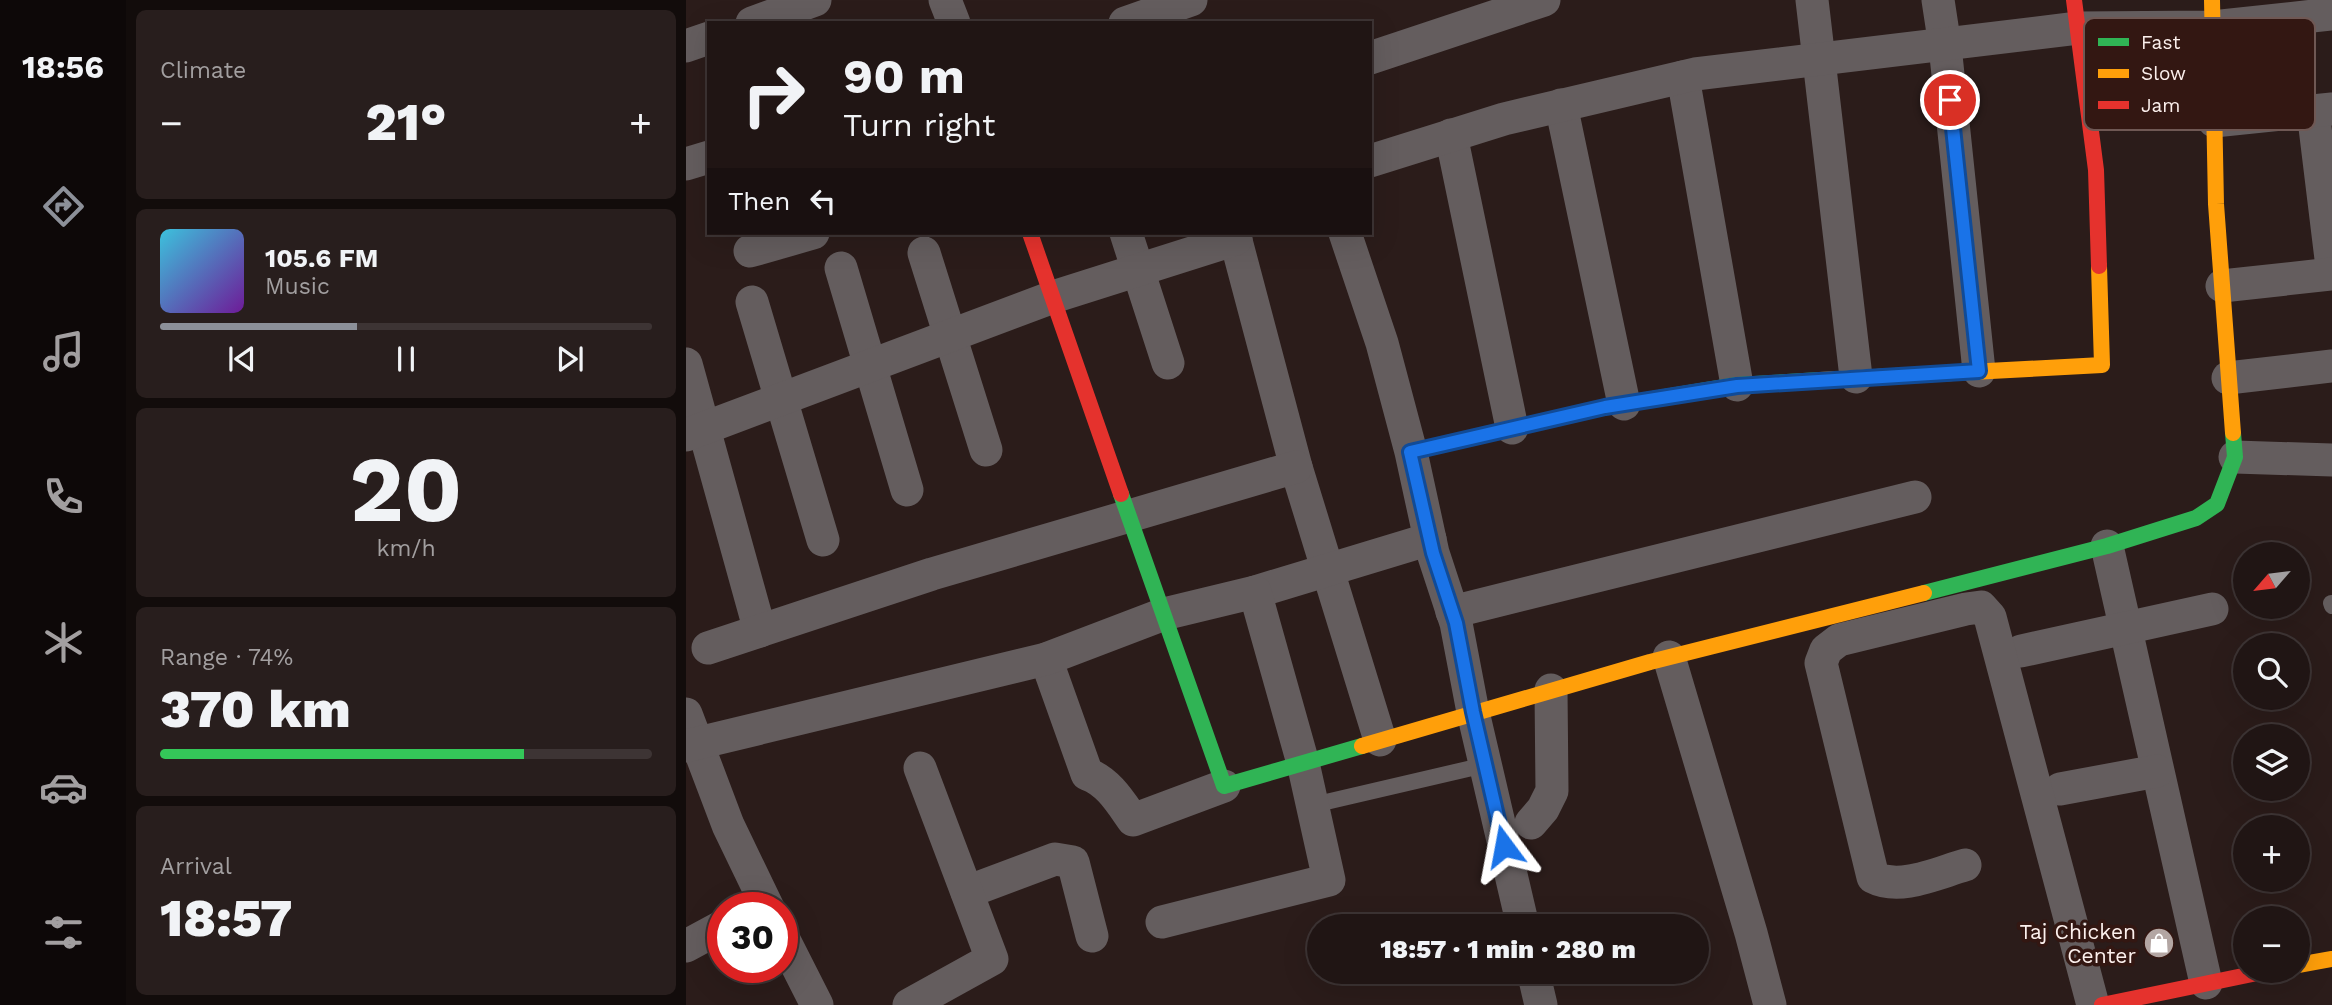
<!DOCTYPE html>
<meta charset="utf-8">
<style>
:root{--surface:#201514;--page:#281e1d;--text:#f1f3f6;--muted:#a29fa0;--line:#3d3434;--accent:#8c9099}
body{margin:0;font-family:"Work Sans",sans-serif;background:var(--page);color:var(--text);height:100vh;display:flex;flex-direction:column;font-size:26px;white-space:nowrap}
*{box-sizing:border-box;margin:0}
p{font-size:23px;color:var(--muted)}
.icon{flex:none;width:38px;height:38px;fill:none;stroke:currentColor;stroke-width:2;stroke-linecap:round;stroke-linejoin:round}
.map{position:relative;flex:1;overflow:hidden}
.panel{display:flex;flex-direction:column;gap:10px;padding:10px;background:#120c0b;width:560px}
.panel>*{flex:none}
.top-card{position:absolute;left:21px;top:21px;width:665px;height:214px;border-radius:0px;box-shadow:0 7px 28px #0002,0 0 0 2px var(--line);background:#201514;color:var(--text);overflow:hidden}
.needle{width:46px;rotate:242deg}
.fabs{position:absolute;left:1547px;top:542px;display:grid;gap:14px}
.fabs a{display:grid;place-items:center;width:77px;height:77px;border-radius:50%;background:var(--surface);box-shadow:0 7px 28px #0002,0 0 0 2px var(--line);font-size:35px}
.speed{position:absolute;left:21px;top:892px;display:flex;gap:14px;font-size:35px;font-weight:700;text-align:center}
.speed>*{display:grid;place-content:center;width:91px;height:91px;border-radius:50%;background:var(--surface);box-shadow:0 7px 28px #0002,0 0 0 2px var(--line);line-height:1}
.speed .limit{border:10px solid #d22;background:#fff;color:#111}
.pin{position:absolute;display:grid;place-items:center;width:60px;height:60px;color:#fff;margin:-30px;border:4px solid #fff;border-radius:50%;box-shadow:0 2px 7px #0007}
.me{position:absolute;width:77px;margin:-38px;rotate:347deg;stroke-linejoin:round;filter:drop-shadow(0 0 5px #0008)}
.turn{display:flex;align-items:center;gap:24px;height:147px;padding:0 21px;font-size:32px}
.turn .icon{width:91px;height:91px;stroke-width:2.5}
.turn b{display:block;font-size:49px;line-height:60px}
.then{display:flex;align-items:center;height:66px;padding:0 21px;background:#0003;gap:14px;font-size:26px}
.big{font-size:52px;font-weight:800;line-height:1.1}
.panel .widget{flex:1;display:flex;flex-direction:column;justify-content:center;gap:10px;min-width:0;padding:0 24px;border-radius:10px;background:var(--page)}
.panel .dial{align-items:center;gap:0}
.dial b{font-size:91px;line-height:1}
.song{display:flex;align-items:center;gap:21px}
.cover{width:84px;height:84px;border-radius:10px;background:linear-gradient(135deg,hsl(190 70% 55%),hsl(280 70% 35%))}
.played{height:7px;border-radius:4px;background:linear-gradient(90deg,var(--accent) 40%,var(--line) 40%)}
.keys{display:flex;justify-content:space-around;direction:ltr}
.heat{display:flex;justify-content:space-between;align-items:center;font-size:38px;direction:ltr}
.charge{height:10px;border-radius:5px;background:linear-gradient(90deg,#34c759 74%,var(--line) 0)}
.trip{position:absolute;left:621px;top:914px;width:402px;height:70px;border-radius:35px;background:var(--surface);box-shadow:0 7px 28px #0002,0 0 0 2px var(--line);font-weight:800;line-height:70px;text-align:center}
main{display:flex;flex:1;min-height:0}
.tab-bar{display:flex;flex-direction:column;width:126px;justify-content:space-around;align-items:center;background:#0d0808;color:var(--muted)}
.tab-bar .icon{width:49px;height:49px}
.tab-bar .active{color:var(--accent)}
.tab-bar b{font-size:32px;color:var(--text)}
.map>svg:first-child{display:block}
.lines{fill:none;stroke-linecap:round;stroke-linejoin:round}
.lane{stroke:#645d5e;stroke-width:16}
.street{stroke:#645d5e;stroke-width:33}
.fast{stroke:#30b455;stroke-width:16}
.slow{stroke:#ff9f0a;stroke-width:16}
.jam{stroke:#e5322d;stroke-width:16}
.route-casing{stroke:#114b97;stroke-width:18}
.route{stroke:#1a73e8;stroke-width:12}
.labels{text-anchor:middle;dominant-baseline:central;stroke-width:7;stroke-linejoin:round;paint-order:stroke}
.poi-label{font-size:21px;fill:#fcf0ed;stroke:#331712;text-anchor:end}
.key{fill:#331712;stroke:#6f5854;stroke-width:2}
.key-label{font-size:19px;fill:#fcf0ed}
</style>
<main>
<nav class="tab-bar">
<b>18:56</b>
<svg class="icon active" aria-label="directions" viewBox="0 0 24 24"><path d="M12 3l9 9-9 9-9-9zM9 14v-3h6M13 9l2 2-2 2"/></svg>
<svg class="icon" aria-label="music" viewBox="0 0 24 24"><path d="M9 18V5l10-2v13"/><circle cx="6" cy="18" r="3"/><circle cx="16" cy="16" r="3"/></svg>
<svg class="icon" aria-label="phone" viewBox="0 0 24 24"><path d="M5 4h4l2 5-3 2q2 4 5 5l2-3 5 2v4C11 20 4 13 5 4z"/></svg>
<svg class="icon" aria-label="climate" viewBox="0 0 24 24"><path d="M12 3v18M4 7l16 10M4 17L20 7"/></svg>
<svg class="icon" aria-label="car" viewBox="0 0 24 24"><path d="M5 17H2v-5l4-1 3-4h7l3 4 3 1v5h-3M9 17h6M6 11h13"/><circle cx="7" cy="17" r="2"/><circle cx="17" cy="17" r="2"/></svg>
<svg class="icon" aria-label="filters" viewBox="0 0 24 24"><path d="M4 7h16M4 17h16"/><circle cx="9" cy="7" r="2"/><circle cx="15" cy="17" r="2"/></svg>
</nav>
<section class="panel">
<div class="widget"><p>Climate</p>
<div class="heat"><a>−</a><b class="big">21°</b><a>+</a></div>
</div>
<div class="widget">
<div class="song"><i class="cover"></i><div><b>105.6 FM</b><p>Music</p></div></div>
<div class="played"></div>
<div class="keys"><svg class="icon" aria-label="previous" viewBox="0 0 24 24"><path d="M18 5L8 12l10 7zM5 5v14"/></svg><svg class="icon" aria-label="pause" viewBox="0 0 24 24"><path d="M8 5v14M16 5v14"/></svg><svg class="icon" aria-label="next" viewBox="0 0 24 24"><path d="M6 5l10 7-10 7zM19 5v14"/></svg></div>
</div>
<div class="widget dial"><b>20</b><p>km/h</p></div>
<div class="widget"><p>Range · 74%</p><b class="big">370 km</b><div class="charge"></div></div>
<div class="widget"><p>Arrival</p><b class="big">18:57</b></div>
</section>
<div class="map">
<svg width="1646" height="1005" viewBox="0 0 1646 1005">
<rect width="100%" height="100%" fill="#2b1c1a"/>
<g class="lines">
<g class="lane">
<polyline points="1645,603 1646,606"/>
<polyline points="640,802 799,765"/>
</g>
<g class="street">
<polyline points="259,0 268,23"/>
<polyline points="1126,0 1170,377"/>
<polyline points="1252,0 1259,46 1293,371"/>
<polyline points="66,23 129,0"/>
<polyline points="439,23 505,0"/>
<polyline points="0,46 23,38"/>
<polyline points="684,58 858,0"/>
<polyline points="997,77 1051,385"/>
<polyline points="875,105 938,404"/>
<polyline points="1627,111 1646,267"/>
<polyline points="1528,121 1646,109"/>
<polyline points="765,135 826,428"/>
<polyline points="684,161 818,119 1009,74 1392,28 1526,27 1646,14"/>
<polyline points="0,164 23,157"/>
<polyline points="440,233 482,363"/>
<polyline points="548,233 610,467 694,740"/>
<polyline points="659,233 696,343 725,452 747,553 770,623 787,712 837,926"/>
<polyline points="64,251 127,233"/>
<polyline points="238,253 300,450"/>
<polyline points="155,268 221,490"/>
<polyline points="1536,286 1646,274"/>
<polyline points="66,302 137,540"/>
<polyline points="0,364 74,631"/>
<polyline points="1542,378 1646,366"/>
<polyline points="0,435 367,297 550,239"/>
<polyline points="1549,457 1646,460"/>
<polyline points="1421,546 1520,983"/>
<polyline points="569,592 744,539"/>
<polyline points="766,612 1229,497"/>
<polyline points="22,648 246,574 610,467"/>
<polyline points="1335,651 1526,609"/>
<polyline points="983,657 1065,933 1084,1005"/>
<path d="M360,659l41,115c21,7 34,29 46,46l91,-34"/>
<polyline points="0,714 42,825 82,908"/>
<polyline points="0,746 360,659 478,614 569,592 617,763 643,880 476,922"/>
<polyline points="1374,789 1471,771"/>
<polyline points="845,823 857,809 866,791 865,690"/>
<path d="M1279,865c-28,8 -65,26 -92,12l-52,-214 5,-13 13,-10 127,-31 15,-2 9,10 103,388"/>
<polyline points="281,892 369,859 387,862 406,936"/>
<polyline points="96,936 131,1005"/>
<polyline points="0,946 37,926"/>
<polyline points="847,971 855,1005"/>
<polyline points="223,1005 306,959 234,768"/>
</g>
<g class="fast">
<polyline points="725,452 919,407 1051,385 1134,380"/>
<polyline points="435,494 538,786 676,746"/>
<polyline points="1238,593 1421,546 1510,518 1531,504 1549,457 1547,433"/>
</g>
<g class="slow">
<polyline points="1526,0 1530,204 1547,433"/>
<polyline points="1134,380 1416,365 1413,266"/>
<polyline points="676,746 964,662 1238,593"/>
<polyline points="1612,965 1646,959"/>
</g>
<g class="jam">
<polyline points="1388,0 1410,170 1413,266"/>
<polyline points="344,233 435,494"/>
<polyline points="1416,1005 1581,971"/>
</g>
</g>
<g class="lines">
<g class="route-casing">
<polyline id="route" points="818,846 787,712 770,623 747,553 724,452 919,407 1051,386 1293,371 1264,100"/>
</g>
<use href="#route" class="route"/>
</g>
<defs>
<g id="shop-disc" transform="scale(1.575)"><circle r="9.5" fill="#b3a6a3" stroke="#331712"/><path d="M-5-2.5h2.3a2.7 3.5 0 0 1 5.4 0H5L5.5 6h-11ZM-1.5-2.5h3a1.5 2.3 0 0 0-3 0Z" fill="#fff"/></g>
</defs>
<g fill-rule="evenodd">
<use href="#shop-disc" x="1473" y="943"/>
</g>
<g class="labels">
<g class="poi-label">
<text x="1450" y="931">Taj Chicken<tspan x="1450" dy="24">Center</tspan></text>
</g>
</g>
<rect x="1398" y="18" width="231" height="112" rx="10" class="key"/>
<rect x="1412" y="38" width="31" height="8" fill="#30b455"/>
<rect x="1412" y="69" width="31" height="9" fill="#ff9f0a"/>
<rect x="1412" y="101" width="31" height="8" fill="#e5322d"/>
<g class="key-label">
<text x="1455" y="49">Fast</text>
<text x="1455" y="80">Slow</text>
<text x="1455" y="112">Jam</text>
</g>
</svg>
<div class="fabs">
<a><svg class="needle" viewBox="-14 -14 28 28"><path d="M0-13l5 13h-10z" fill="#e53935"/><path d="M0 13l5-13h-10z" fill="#a29fa0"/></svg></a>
<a><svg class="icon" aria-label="search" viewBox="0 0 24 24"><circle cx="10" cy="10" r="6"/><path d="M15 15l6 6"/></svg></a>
<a><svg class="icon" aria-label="layers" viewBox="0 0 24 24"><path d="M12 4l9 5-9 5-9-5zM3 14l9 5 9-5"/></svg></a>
<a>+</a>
<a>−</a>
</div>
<div class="speed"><div class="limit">30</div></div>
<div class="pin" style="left:1264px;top:100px;background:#d93025"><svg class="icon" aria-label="arrive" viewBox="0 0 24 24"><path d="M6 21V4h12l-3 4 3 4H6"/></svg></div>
<svg class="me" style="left:818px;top:846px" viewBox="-20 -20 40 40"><path d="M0-17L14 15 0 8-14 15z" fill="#1a73e8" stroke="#fff" stroke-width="4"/></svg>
<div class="trip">18:57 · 1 min · 280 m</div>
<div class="top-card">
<div class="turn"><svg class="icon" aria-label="right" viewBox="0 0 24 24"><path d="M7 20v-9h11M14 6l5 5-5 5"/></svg><div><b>90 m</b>Turn right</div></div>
<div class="then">Then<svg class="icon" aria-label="left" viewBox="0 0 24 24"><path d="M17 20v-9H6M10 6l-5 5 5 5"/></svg></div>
</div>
</div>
</main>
